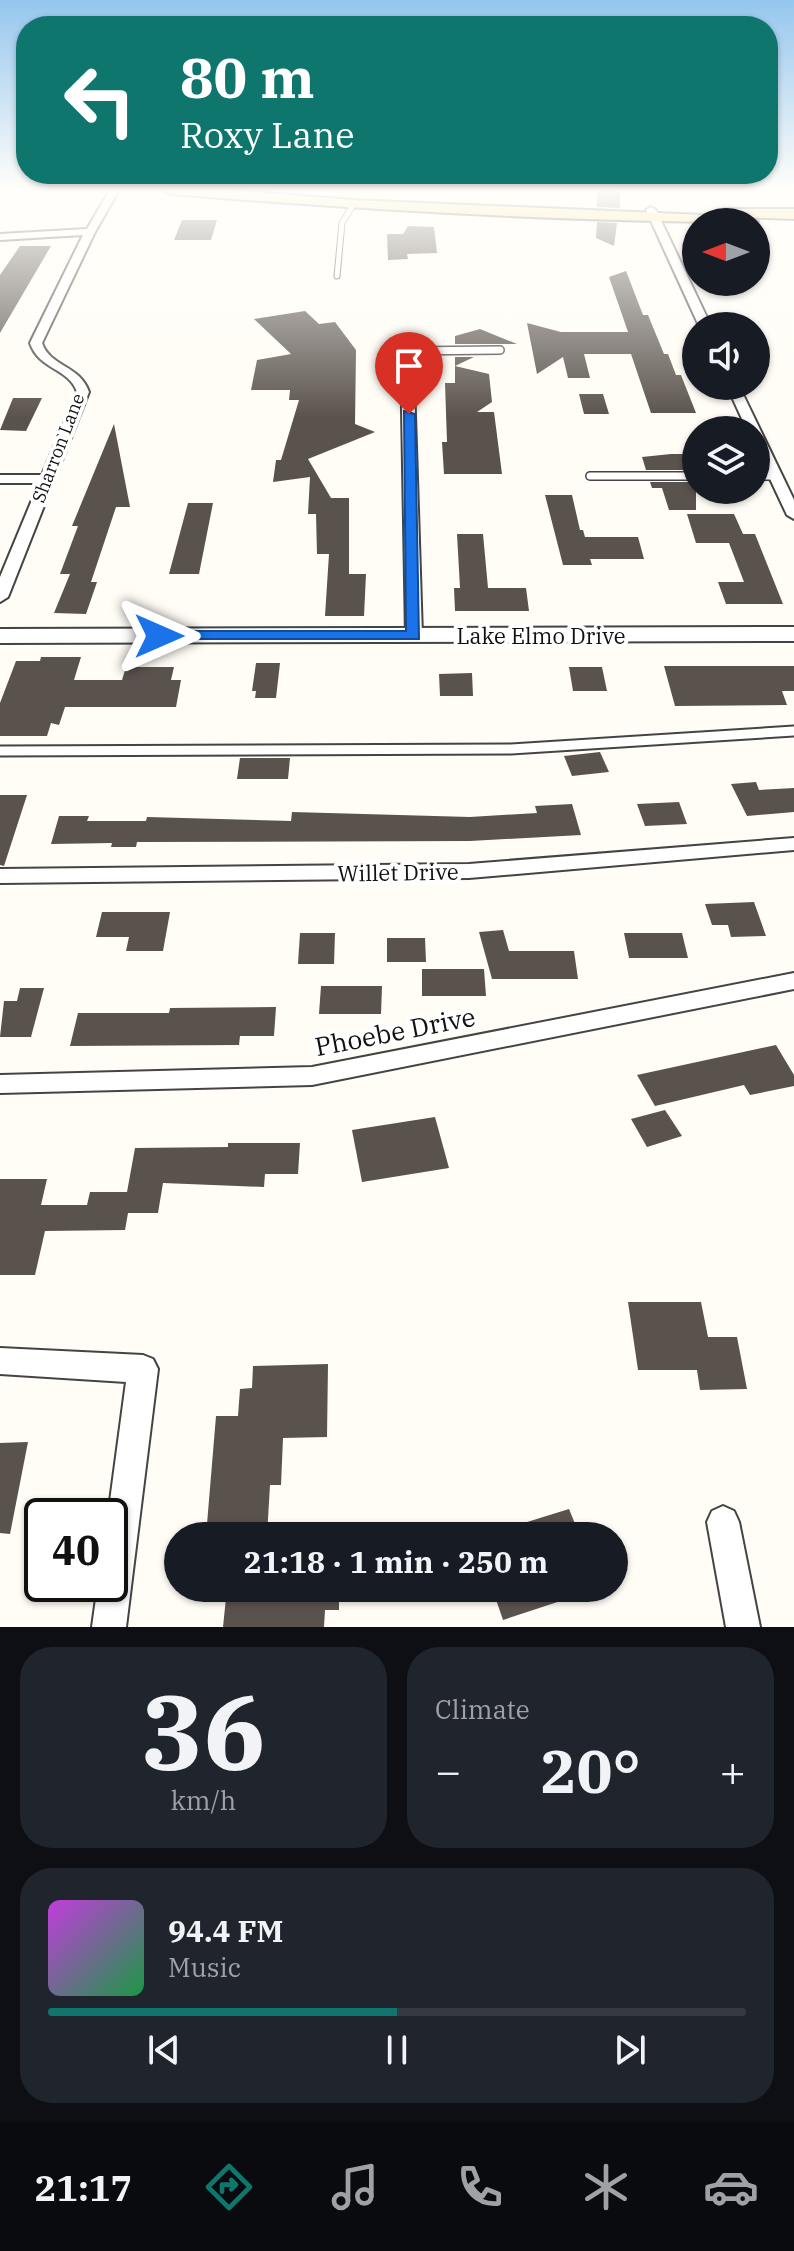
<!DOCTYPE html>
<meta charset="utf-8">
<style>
:root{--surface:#171b24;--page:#20242c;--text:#f1f3f6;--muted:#9ea1a6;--line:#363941;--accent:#0f766e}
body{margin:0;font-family:"IBM Plex Serif",serif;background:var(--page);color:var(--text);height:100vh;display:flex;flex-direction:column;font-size:30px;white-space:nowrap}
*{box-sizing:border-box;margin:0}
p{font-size:26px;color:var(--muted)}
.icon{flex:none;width:44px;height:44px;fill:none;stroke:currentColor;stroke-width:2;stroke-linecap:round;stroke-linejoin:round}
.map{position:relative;height:1627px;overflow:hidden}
.side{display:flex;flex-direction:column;gap:20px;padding:20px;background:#0d0f14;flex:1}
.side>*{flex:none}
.top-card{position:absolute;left:16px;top:16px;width:762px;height:168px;border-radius:32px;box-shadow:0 2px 6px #0004;background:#0f766e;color:#fff;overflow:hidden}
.needle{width:52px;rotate:270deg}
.tools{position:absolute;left:682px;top:208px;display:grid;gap:16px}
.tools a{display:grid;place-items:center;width:88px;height:88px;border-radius:50%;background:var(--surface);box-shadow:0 2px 6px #0004;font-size:40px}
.speed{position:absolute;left:24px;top:1498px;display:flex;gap:16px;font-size:40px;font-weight:700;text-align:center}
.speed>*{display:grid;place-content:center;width:104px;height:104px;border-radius:50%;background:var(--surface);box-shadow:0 2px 6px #0004;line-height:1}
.speed .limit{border:4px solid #111;border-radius:12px;background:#fff;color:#111}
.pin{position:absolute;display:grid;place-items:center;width:68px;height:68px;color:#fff;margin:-82px -34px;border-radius:50% 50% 50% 0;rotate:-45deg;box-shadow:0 0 8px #0007}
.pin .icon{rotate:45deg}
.me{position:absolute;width:88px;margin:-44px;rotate:90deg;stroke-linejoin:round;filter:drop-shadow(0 0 6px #0008)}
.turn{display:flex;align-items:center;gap:28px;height:168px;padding:0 32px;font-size:36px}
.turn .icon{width:104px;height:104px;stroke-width:2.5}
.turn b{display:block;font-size:56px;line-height:68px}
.big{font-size:60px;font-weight:700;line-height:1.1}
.side .tile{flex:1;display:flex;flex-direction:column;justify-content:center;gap:12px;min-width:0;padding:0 28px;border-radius:32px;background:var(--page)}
.side .dial{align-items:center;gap:0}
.dial b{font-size:104px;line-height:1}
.song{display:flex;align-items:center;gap:24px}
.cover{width:96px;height:96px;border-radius:12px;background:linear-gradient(135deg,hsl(290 70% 55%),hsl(140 70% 35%))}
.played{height:8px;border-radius:4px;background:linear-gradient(90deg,var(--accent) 50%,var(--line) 50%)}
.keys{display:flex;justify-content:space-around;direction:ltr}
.heat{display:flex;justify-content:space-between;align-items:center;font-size:44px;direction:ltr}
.side .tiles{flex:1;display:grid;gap:20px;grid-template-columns:1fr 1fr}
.tile:last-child{grid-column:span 2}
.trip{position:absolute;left:164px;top:1522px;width:464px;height:80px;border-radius:40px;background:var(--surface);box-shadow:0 2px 6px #0004;font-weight:700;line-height:80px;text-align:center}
.tab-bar{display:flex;height:128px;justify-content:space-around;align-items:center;background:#090b0e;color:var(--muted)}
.tab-bar .icon{width:56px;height:56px}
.tab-bar .current{color:var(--accent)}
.tab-bar b{font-size:36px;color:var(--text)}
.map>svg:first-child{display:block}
.building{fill:#5a524d}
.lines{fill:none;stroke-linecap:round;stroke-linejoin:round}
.service-far2-casing{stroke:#444;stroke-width:7}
.service-far1-casing{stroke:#444;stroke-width:10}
.service-casing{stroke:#444;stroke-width:13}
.minor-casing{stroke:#444;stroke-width:4}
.tertiary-casing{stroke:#444;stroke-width:4}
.primary-casing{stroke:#222;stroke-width:4}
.service-far2{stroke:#fff;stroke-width:5}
.service-far1{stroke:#fff;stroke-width:7}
.service{stroke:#fff;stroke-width:9}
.minor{fill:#fff;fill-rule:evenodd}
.tertiary{fill:#fff;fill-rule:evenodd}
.primary{fill:#f9d66b;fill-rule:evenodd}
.route{fill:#1a73e8;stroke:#114b97;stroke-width:2}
.labels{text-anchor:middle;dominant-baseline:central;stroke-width:8;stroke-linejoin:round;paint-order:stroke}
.far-street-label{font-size:18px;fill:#111;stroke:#fff}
.street-label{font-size:22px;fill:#111;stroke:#fff}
.near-street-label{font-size:26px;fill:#111;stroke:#fff}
</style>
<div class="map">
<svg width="794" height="1627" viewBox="0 0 794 1627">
<rect width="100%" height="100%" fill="#fffdf5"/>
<g class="building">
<polygon points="597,190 620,190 620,208 597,207"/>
<polygon points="182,220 217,220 211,240 174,240"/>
<polygon points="597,222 617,223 614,246 596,238"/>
<polygon points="408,226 434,227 437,253 407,254 408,259 388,260 387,234 403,234"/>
<polygon points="20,246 51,246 0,333 0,275"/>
<polygon points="626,271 643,315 648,315 664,354 668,354 676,375 681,375 696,413 651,413 631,354 584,354 590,378 568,378 563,357 537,374 527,323 561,332 628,332 609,277"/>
<polygon points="305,311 319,324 335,322 356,350 355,424 375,432 308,459 331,498 349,498 349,574 366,574 364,616 325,616 329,554 317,554 316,514 308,514 310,477 273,482 276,460 281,460 299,400 289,400 290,390 251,390 257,360 291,354 254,319"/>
<polygon points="480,329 517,344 455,344 455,336"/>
<polygon points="455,357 474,357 455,366 489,374 492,402 477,412 494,412 502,474 444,474 442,442 447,442 445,383 455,383"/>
<polygon points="579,394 603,394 609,414 584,414"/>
<polygon points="13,398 42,398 26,431 0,430"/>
<polygon points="114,424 130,507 116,507 91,582 97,582 86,614 54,613 70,574 60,574 78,526 72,526"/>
<polygon points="671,454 696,454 696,470 646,470 642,457"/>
<polygon points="650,482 696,482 696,510 669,510 662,488 652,488"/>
<polygon points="545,495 572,495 580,530 583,530 585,537 638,537 644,559 590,559 592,565 563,565"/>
<polygon points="188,503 213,503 199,574 169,574"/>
<polygon points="687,514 734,514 743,534 755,534 783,604 726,604 718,582 744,582 729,543 696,543"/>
<polygon points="457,534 483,534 488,588 526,588 529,611 455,611 454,588 460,588"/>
<polygon points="41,657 81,657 74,680 122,680 126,667 174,667 171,680 181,680 176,707 65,707 59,725 51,723 47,736 0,736 0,703 16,661 40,661"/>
<polygon points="256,663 280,663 276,698 255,698 256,691 252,691"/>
<polygon points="664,666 794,666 794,691 782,691 787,705 675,706"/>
<polygon points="569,667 602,667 607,691 573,691"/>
<polygon points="472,673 473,696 440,696 439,674"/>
<polygon points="600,752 609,772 572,776 564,756"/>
<polygon points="240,758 290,758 288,779 237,779"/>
<polygon points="756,782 759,790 794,788 794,812 747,816 731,784"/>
<polygon points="0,795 27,795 4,866 0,865"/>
<polygon points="679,802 687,824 645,826 637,804"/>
<polygon points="572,804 581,835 470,841 137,842 136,847 111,847 112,843 51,844 59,816 89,816 87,821 146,821 147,817 291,821 292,812 470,817 537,813 535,806"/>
<polygon points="754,902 766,936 731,937 728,925 712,925 705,904"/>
<polygon points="102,912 170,912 163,951 126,951 129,937 96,937"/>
<polygon points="503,930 509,951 574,951 578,979 492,979 479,932"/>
<polygon points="300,933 335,933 334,964 298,964"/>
<polygon points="624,933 682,933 688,958 629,958"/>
<polygon points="387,938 425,938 426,962 387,962"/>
<polygon points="422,969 484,969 486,996 422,996"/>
<polygon points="321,986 382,986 381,1014 319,1014"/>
<polygon points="20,988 44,988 31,1037 0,1037 4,1001 17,1001"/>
<polygon points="276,1007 274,1036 240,1036 239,1045 70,1046 78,1013 169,1013 170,1008"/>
<polygon points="776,1045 794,1075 794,1086 750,1095 744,1085 655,1106 637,1075"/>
<polygon points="665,1110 682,1136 647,1147 631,1119"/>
<polygon points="435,1117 449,1168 362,1182 352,1130"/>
<polygon points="228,1143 300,1143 298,1174 265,1174 264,1187 163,1183 158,1213 128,1213 125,1230 45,1231 35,1275 0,1275 0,1179 47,1179 41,1205 87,1205 90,1192 127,1192 135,1148 228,1147"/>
<polygon points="628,1302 701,1302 708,1337 737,1337 747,1389 700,1390 697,1370 638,1370"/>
<polygon points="328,1364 327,1437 283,1438 281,1485 270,1485 267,1536 206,1536 216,1416 238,1416 240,1389 252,1388 253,1366"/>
<polygon points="28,1442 10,1534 0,1533 0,1443"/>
<polygon points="569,1509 580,1536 499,1536 498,1531"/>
<polygon points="227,1588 339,1588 339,1610 325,1610 324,1627 223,1627"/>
<polygon points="492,1588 588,1588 588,1592 503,1620"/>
</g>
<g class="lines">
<g class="service-far2-casing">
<polyline id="service-far2" points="337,276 342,223 353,205"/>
</g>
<g class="service-far1-casing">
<g id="service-far1">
<polyline points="407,351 500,350"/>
<polyline points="590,476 696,476"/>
<polyline points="756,476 776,476"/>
</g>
</g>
<g class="service-casing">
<polyline id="service" points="0,751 511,749 794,731"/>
</g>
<g class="minor-casing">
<g id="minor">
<path d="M110,190h9l-24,42 -53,111c8,24 38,22 47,49l-81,205 -8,5v-25l39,-94h-39v-8h42l35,-83c-8,-24 -38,-22 -47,-49l53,-108 -83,5v-6l87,-5z"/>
<polygon points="651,207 656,210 711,326 699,326 646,210"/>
<polygon points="407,347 413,351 422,636 414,641 406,636 401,351"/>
<polygon points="727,386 739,386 794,500 794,519 787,515 756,449 756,430 747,430"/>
<polygon points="794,838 794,850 469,878 0,883 0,869 469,864"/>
<polygon points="794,973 794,989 312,1085 0,1093 0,1075 312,1067"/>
<polygon points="0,1348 143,1355 153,1359 158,1369 126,1627 92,1627 98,1584 110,1584 108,1516 126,1382 0,1374"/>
<polygon points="723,1506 734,1511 739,1522 760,1627 726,1627 707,1522 712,1511"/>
</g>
</g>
<g class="tertiary-casing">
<polygon id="tertiary" points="794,627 794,641 0,643 0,629"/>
</g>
<g class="primary-casing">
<path id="primary" d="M163,190h65l125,10 375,16 -7,-4 3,-3h70v10l-54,-2 18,5c-185,0 -393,-12 -588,-28z"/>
</g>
<use href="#service-far2" class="service-far2"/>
<use href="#service-far1" class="service-far1"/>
<use href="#service" class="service"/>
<use href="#minor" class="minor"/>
<use href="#tertiary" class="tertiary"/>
<use href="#primary" class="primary"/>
</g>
<linearGradient id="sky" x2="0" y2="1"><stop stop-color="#95c6ee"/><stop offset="0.45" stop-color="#fffefa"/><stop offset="1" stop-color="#fffefa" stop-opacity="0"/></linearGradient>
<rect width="794" height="418" fill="url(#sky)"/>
<polygon class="route" points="404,411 415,414 419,639 154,639 154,632 159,631 406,631"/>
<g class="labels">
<g class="far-street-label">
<text transform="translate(58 448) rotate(-69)">Sharron Lane</text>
</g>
<g class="street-label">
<text x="541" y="635">Lake Elmo Drive</text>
<text transform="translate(398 872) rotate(-1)">Willet Drive</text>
</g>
<g class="near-street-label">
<text transform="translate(395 1031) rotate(-11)">Phoebe Drive</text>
</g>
</g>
</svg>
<div class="tools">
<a><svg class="needle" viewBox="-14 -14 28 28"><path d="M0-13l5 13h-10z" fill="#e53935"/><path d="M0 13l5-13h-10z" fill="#9ea1a6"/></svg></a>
<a><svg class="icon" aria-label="sound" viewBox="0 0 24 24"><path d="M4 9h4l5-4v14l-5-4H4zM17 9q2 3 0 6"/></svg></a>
<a><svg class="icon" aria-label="layers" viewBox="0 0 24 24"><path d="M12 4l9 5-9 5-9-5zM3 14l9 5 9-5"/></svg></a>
</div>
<div class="speed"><div class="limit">40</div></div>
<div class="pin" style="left:409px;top:414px;background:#d93025"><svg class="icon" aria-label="arrive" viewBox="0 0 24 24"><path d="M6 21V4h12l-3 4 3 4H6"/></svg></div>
<svg class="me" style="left:159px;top:636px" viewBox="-20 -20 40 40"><path d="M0-17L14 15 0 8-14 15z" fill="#1a73e8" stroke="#fff" stroke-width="4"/></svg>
<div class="trip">21:18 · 1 min · 250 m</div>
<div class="top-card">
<div class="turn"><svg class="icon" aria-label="left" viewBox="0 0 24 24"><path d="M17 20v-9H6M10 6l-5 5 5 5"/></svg><div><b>80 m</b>Roxy Lane</div></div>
</div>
</div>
<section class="side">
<div class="tiles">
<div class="tile dial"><b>36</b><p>km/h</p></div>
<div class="tile"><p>Climate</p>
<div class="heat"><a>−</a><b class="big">20°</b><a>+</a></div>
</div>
<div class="tile">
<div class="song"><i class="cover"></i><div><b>94.4 FM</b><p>Music</p></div></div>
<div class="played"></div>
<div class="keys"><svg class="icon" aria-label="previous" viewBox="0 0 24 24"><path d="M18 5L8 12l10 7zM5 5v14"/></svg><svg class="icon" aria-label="pause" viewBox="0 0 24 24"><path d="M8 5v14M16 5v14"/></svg><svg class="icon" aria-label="next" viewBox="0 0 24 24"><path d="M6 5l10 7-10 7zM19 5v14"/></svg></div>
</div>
</div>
</section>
<nav class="tab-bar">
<b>21:17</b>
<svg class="icon current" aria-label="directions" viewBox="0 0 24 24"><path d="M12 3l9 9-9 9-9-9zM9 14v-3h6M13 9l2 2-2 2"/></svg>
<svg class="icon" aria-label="music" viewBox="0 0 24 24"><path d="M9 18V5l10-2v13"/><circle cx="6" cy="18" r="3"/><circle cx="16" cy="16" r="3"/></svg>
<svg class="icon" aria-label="phone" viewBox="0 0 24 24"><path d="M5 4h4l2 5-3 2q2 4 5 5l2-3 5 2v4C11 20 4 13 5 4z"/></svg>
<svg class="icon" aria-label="climate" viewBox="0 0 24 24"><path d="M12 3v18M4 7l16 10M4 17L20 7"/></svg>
<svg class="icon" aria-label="car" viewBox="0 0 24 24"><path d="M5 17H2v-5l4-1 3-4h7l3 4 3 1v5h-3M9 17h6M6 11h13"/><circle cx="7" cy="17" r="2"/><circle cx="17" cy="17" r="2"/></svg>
</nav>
